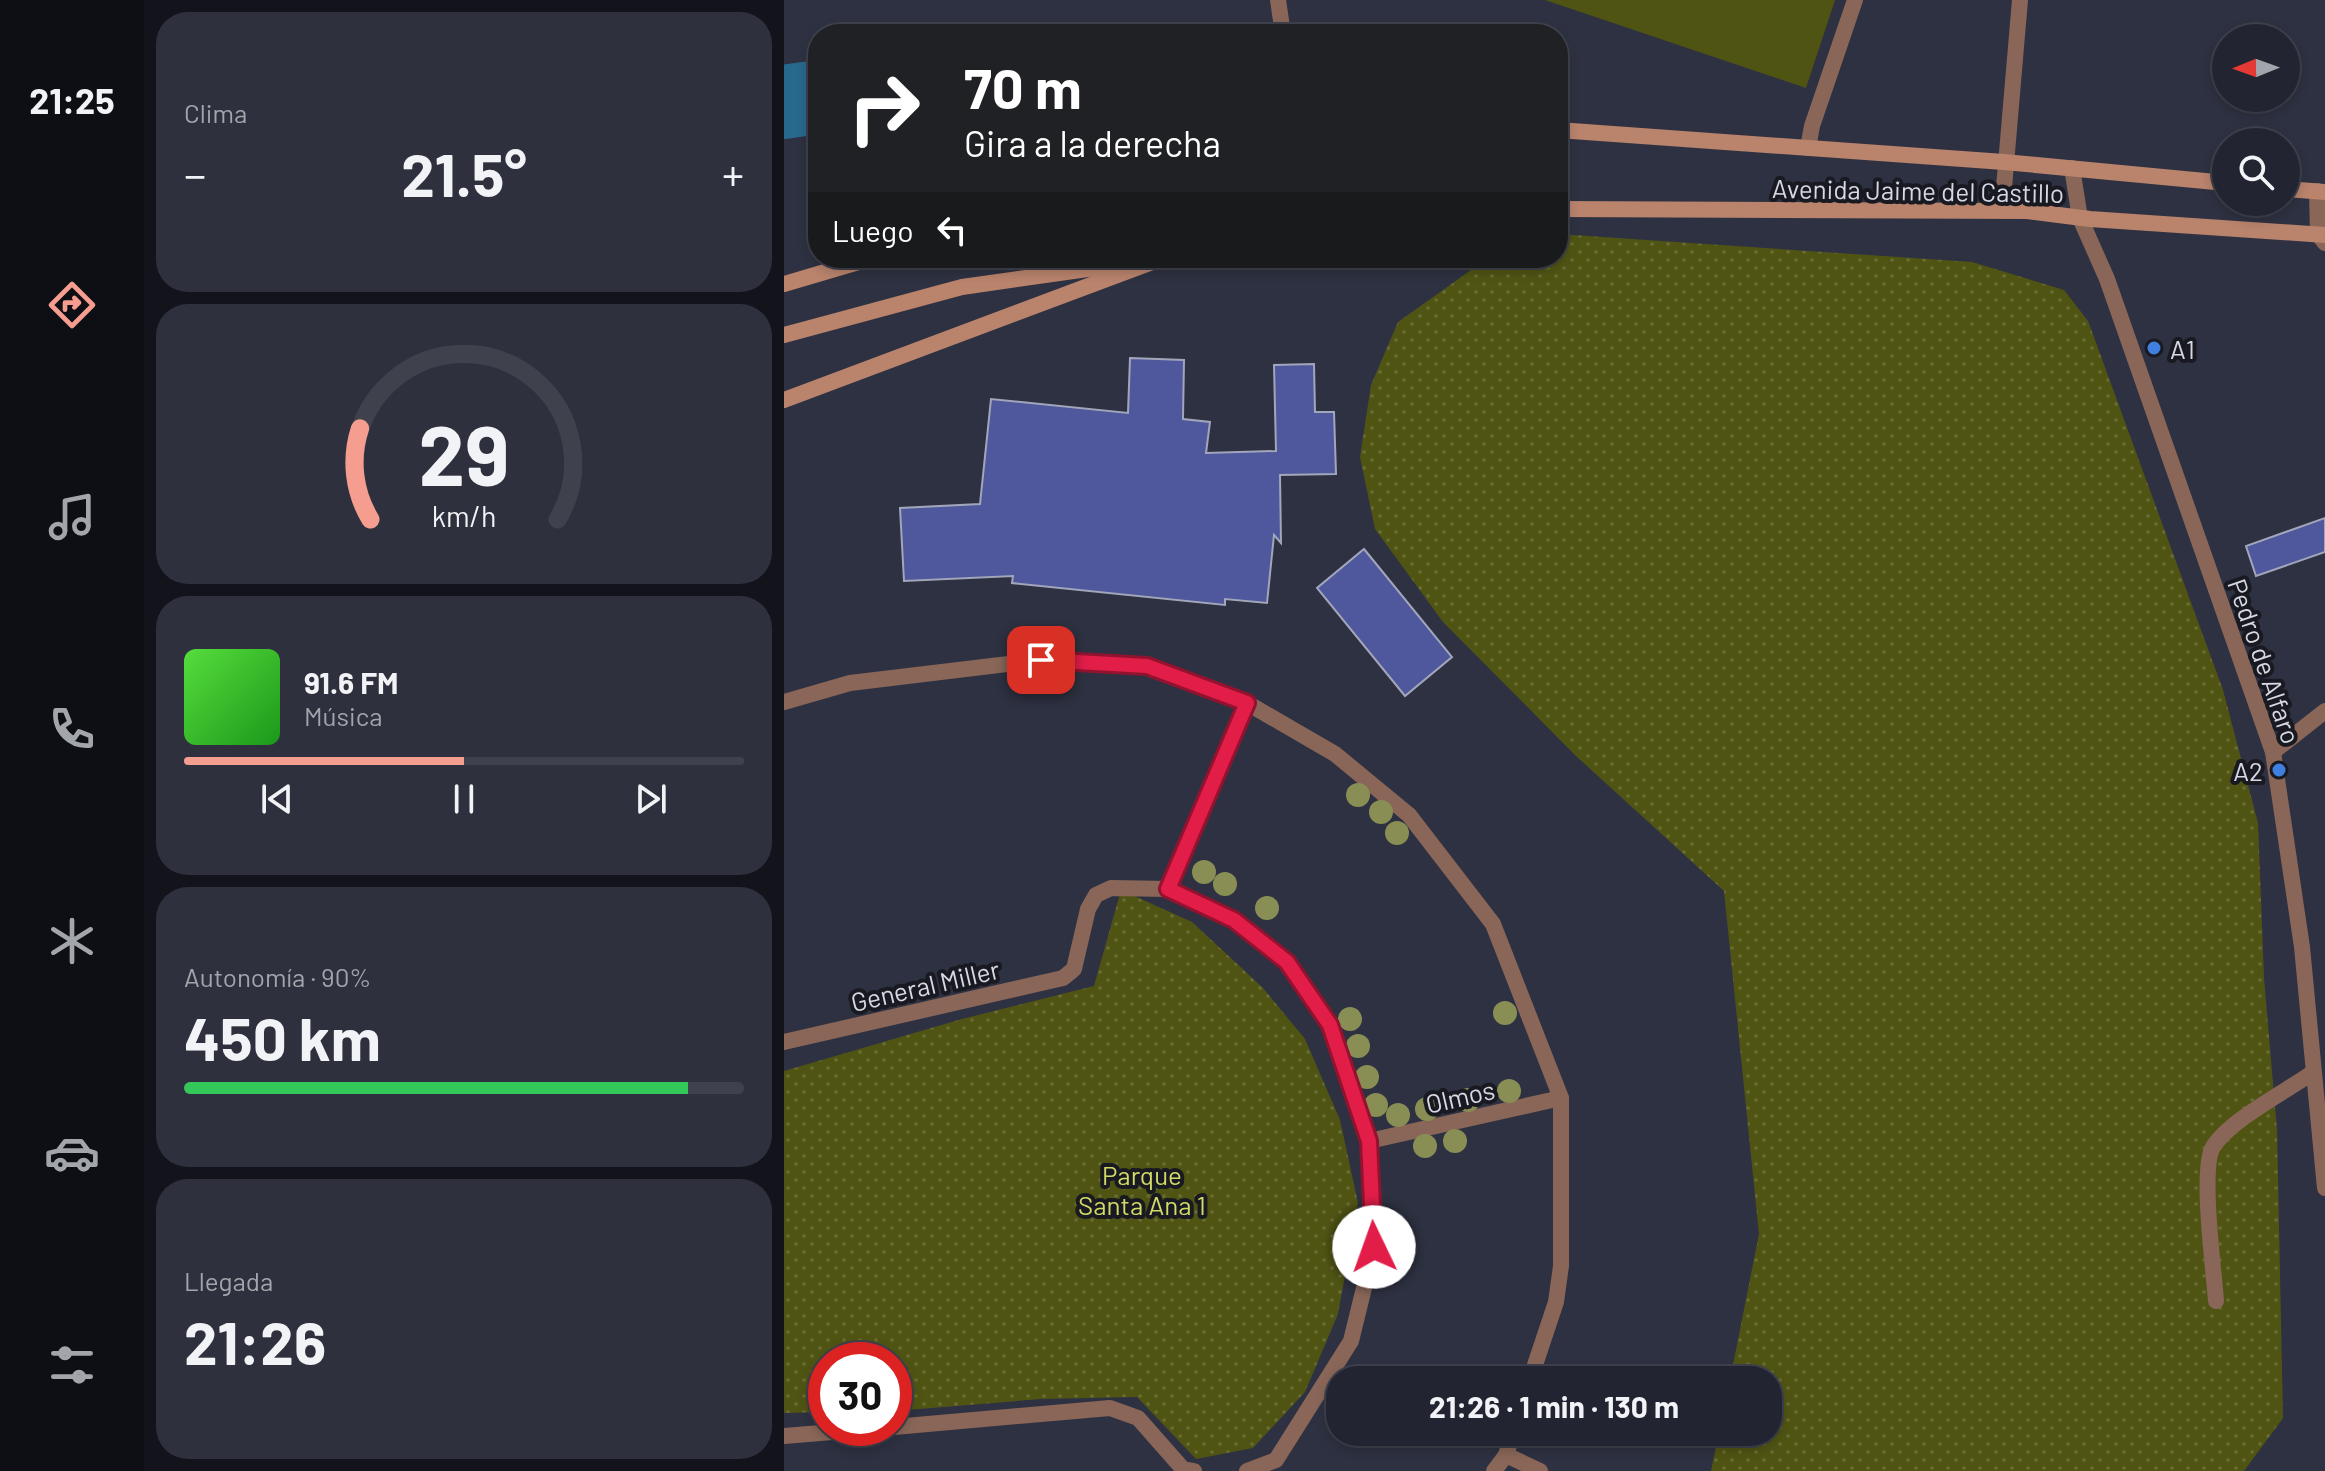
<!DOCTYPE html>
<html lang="es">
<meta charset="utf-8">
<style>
:root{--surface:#222531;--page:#2e313d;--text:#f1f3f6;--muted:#a2a5ab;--line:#3f424d;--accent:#f59d8f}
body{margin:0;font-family:Barlow,sans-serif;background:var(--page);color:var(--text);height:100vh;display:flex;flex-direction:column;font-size:30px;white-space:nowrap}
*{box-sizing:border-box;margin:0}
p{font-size:26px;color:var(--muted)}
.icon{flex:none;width:44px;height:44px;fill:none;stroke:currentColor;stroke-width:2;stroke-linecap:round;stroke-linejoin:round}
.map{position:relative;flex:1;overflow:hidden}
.drawer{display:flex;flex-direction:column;gap:12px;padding:12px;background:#13141b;width:640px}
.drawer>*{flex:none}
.banner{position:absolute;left:24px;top:24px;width:760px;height:244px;border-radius:32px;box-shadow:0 4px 12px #0003,0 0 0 2px var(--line);background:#202124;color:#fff;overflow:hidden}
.needle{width:52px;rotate:269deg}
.tools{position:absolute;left:1428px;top:24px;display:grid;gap:16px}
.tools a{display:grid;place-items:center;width:88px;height:88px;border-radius:50%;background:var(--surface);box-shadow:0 4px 12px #0003,0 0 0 2px var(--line);font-size:40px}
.speed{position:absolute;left:24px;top:1342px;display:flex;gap:16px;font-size:40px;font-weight:700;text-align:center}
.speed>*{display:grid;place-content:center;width:104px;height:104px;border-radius:50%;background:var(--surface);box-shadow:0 4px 12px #0003,0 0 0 2px var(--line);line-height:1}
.speed .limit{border:12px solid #d22;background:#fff;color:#111}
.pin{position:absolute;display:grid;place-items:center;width:68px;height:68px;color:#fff;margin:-34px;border-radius:16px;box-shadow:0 4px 12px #0006}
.me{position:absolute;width:88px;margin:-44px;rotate:357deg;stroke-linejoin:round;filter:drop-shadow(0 0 6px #0008)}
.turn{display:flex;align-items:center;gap:28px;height:168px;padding:0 24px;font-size:36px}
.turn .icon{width:104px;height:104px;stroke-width:2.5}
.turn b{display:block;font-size:56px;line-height:68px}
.then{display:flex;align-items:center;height:76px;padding:0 24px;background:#0003;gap:16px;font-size:30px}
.big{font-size:60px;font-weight:700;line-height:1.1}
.drawer .card{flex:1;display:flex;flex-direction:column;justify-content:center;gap:12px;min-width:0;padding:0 28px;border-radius:32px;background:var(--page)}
.drawer .dial{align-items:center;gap:0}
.dial svg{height:208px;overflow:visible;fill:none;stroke:var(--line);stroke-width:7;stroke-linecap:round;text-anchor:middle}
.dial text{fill:var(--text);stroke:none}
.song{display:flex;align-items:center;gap:24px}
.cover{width:96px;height:96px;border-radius:12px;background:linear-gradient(135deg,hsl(110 70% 55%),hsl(120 70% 35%))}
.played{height:8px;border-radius:4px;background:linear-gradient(90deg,var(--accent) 50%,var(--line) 50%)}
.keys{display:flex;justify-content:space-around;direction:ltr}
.heat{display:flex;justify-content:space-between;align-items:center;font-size:44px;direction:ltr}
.charge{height:12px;border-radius:6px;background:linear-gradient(90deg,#34c759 90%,var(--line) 0)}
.trip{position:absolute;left:542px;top:1366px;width:456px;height:80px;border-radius:32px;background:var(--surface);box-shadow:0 4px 12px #0003,0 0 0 2px var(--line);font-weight:700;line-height:80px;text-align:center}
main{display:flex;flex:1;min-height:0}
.dock{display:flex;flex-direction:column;width:144px;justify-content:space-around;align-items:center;background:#0e0f14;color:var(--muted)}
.dock .icon{width:56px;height:56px}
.dock .active{color:var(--accent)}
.dock b{font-size:36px;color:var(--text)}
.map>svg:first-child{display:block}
.green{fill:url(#green-dots)}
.pitch{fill:#505413}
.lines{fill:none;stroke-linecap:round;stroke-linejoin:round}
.river{stroke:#27698d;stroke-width:74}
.building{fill:#4f589c;stroke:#a2a6ba;stroke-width:2}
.service{stroke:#896658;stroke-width:16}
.minor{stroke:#896658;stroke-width:16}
.tertiary{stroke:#896658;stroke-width:16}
.secondary{stroke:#b9836c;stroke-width:16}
.tree{fill:#898e55}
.route-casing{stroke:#92132f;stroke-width:20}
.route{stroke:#e11d48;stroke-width:14}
.shop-dot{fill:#3f7fe0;stroke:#181921;stroke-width:3}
.labels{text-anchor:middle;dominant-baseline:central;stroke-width:8;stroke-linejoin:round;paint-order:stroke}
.street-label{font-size:26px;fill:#d6d8e3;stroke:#181921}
.poi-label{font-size:26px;fill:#d6d8e3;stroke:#181921;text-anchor:start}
.park-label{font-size:26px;fill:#d3da66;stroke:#181921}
</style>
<main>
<nav class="dock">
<b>21:25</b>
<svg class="icon active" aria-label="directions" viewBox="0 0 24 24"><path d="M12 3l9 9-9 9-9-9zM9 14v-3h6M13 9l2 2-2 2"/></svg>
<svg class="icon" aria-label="music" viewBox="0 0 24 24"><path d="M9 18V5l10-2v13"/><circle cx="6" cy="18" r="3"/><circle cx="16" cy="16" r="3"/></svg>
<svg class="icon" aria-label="phone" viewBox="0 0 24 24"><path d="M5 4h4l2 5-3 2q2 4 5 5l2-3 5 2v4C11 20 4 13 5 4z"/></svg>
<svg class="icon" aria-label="climate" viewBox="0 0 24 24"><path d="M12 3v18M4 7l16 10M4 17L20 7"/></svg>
<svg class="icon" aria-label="car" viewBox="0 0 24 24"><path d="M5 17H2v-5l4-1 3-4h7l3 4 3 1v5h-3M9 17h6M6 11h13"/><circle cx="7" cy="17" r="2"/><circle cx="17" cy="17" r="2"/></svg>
<svg class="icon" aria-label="filters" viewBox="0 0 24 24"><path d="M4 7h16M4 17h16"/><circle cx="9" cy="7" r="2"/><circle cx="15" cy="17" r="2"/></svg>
</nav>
<section class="drawer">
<div class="card"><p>Clima</p>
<div class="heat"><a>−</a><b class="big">21.5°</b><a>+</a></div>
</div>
<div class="card dial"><svg viewBox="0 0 100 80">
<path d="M14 69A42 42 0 1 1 86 69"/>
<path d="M14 69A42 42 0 0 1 10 34" stroke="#f59d8f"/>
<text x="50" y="56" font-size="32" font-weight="700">29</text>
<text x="50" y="72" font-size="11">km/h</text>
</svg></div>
<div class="card">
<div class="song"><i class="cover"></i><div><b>91.6 FM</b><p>Música</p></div></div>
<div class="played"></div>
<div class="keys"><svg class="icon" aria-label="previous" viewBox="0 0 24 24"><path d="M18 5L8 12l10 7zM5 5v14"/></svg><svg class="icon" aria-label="pause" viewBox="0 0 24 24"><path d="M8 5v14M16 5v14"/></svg><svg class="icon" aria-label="next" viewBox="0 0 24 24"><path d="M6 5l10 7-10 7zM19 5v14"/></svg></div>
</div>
<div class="card"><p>Autonomía · 90%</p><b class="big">450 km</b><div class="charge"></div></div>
<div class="card"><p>Llegada</p><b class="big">21:26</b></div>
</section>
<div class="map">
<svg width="1541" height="1471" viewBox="0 0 1541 1471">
<defs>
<pattern id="green-dots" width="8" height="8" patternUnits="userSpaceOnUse" patternTransform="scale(2)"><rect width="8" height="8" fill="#505413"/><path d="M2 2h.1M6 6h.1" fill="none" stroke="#686c35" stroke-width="1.8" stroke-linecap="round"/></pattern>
</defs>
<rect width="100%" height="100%" fill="#2e3141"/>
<g class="green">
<polygon points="774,234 1188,262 1280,290 1304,321 1439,690 1474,823 1480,978 1493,1130 1499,1418 1460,1471 927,1471 935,1432 984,1432 984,1380 946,1380 975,1234 940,891 792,756 659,622 591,529 576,457 587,385 614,322 704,258 774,258"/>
<polygon points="337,890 408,922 479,988 521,1039 556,1120 574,1203 554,1314 521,1392 469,1448 412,1459 353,1397 257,1399 110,1411 110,1360 42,1360 42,1412 0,1413 0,1071 178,1019 310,986"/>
</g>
<polygon class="pitch" points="761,0 1051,0 1022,88"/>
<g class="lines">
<polyline class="river" points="0,102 34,97"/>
</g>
<g class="building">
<polygon points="346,358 400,360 399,419 426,422 422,453 492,451 490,365 530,364 531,412 550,412 552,474 496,475 497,543 490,535 483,603 441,599 441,605 228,583 229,576 120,581 116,508 196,504 207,399 344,413"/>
<polygon points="1541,518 1541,552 1472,576 1462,546"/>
<polygon points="580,549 668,657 621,696 533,588"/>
</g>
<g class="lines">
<g class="service">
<polyline points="494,0 499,34"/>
<polyline points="1024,148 1028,126 1071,0"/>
<path d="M1432,1301c-2,-30 -16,-132 -3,-154 17,-27 72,-55 99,-74"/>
</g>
<g class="minor">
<polyline points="1288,168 1296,218 1323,279 1489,752 1518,947 1541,1188"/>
<polyline points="1533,191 1534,234 1541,243"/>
<polyline points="0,702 66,683 257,660 363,666 463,703 551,754 625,815 709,924 777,1098 777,1266 772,1302 746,1380"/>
<polyline points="1489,752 1541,711"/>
<polyline points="384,889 463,703"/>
<polyline points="0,1042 279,978 290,969 304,909 312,895 327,888 384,889 450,920 503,962 546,1025 585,1141 590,1247 567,1341 492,1460 463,1471"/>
<polyline points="585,1141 777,1098"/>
<polyline points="110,1427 326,1408 354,1418 399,1469 410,1471"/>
<polyline points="0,1436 97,1428"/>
<polyline points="722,1455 756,1471"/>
<polyline points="710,1471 722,1455 729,1432"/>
</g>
<polyline class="tertiary" points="1218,211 1236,0"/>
<g class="secondary">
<polyline points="774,130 1220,162 1442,183"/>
<polyline points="1502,189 1541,192"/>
<polyline points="774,209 1243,211 1306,219 1541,235"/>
<polyline points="0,284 88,258"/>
<polyline points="0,335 178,287 346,263"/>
<polyline points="0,400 379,258"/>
</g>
</g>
<g class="tree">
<circle cx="574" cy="795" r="12"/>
<circle cx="597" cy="812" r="12"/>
<circle cx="613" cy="833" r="12"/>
<circle cx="420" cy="872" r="12"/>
<circle cx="441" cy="884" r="12"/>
<circle cx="483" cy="908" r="12"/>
<circle cx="721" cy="1013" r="12"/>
<circle cx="566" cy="1019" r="12"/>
<circle cx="574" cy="1046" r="12"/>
<circle cx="583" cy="1077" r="12"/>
<circle cx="725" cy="1091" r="12"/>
<circle cx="684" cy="1100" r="12"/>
<circle cx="592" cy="1105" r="12"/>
<circle cx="643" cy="1109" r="12"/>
<circle cx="614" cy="1115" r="12"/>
<circle cx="671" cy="1141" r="12"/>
<circle cx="641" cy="1146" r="12"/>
</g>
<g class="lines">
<g class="route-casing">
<polyline id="route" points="257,660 363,666 463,703 384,889 450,920 503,962 546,1025 585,1141 590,1247"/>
</g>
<use href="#route" class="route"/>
</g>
<g class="shop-dot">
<circle cx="1370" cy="348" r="8"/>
<circle cx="1495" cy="770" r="8"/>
</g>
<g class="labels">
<g class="street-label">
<text transform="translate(1134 190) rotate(1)">Avenida Jaime del Castillo</text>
<text transform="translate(1481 661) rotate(71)">Pedro de Alfaro</text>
<text transform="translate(141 985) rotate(-13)">General Miller</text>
<text transform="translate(676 1096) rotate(-13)">Olmos</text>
</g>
<g class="poi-label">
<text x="1386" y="348">A1</text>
<text x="1479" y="770" text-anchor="end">A2</text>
</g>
<g class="park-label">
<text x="358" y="1174">Parque<tspan x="358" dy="30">Santa Ana 1</tspan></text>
</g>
</g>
</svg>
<div class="tools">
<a><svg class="needle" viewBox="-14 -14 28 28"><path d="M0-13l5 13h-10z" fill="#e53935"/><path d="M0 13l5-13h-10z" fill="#a2a5ab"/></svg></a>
<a><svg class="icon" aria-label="search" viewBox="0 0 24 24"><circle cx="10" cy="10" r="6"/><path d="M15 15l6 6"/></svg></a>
</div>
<div class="speed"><div class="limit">30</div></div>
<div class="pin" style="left:257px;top:660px;background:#d93025"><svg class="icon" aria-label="arrive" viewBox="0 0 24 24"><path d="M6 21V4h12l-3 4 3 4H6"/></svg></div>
<svg class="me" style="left:590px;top:1247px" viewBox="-20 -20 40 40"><circle r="19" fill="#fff"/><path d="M0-13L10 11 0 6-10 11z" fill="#e11d48"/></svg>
<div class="trip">21:26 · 1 min · 130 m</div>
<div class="banner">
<div class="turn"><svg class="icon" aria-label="right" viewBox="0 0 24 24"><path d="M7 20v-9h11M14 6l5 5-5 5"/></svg><div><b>70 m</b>Gira a la derecha</div></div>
<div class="then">Luego<svg class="icon" aria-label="left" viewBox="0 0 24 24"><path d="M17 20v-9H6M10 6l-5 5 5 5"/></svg></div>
</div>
</div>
</main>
